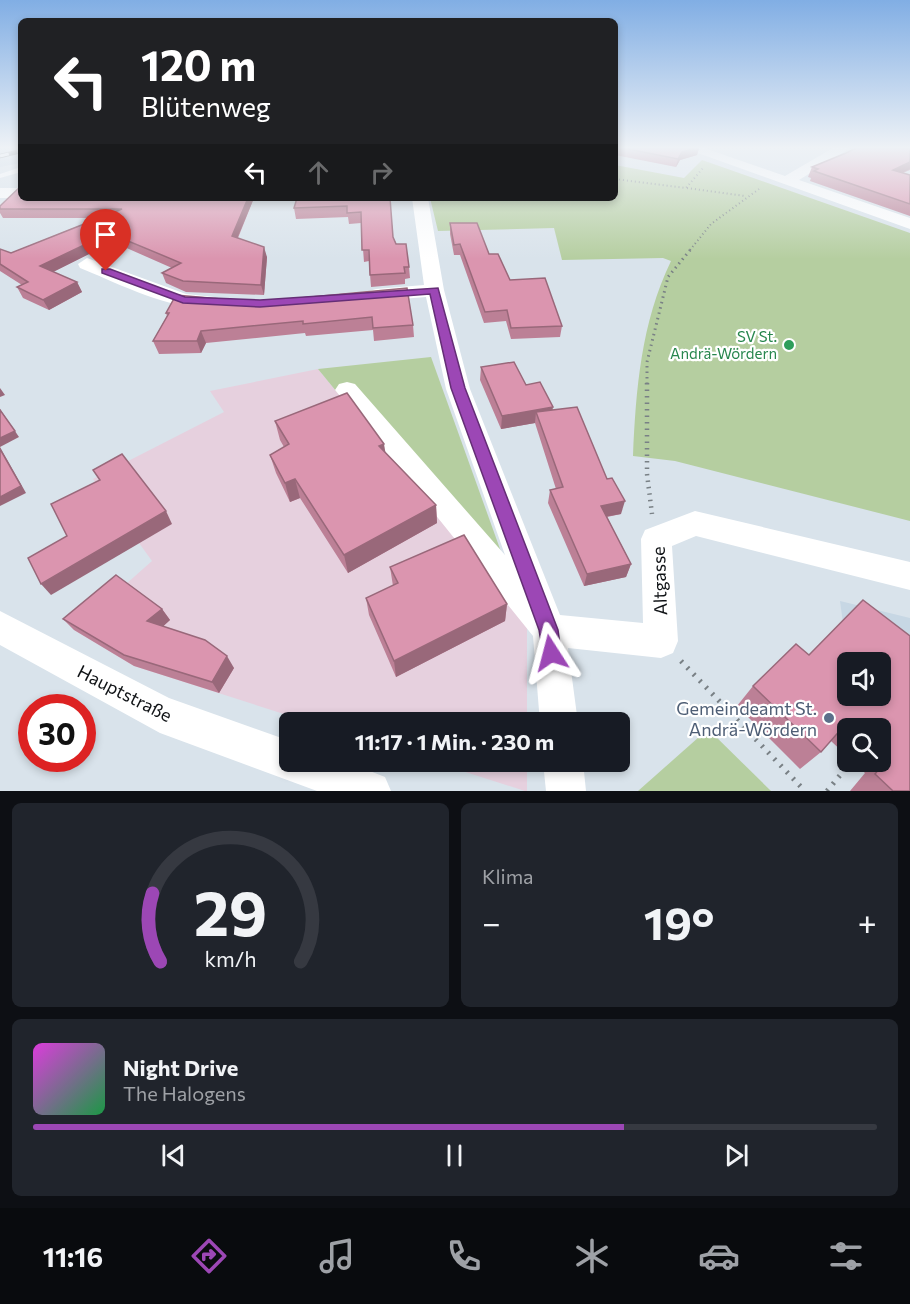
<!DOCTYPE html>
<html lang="de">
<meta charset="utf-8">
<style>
:root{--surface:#171b24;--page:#20242c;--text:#f1f3f6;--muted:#9ea1a6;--line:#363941;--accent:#9c47b5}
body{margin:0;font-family:Commissioner,sans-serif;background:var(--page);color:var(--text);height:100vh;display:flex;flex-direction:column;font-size:22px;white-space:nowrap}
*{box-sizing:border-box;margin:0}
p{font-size:20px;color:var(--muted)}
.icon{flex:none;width:33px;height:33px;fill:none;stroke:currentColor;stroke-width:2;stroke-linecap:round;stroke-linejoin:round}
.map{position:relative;height:791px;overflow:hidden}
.drawer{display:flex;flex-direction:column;gap:12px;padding:12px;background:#0d0f14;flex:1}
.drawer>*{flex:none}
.banner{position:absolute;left:18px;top:18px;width:600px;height:183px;border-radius:9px;box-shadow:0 3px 9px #0003;background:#202124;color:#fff;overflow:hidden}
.controls{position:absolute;left:837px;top:652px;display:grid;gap:12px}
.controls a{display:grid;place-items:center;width:54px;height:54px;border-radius:9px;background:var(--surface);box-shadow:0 3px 9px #0003;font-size:30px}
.speed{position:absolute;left:18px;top:694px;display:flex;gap:12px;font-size:30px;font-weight:700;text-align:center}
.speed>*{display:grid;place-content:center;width:78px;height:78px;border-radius:50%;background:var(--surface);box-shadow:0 3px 9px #0003;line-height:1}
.speed .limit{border:9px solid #d22;background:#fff;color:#111}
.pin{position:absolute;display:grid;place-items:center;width:51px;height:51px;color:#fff;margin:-62px -26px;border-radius:50% 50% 50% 0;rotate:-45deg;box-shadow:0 0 6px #0007}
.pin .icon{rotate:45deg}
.me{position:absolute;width:66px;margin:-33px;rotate:351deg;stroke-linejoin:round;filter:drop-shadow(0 0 4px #0008)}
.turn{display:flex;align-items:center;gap:21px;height:126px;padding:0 24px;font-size:27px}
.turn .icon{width:78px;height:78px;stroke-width:2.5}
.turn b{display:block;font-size:42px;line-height:51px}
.lanes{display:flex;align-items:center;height:57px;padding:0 24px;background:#0003;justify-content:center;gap:30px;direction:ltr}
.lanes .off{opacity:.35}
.big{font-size:45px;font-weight:700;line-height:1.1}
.drawer .card{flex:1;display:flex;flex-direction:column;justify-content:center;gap:9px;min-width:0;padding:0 21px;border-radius:9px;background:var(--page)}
.drawer .dial{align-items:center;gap:0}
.dial svg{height:156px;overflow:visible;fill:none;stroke:var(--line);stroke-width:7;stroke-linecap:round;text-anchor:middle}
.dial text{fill:var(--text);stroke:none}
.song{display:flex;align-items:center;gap:18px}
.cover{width:72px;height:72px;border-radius:9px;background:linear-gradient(135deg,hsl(300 70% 55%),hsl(140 70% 35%))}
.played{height:6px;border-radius:3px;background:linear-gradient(90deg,var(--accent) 70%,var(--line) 70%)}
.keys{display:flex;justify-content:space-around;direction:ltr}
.heat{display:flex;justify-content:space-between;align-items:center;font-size:33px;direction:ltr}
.drawer .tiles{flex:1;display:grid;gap:12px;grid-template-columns:1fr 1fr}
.card:last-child{grid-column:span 2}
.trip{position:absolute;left:279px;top:712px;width:351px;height:60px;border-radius:9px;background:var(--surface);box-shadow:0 3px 9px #0003;font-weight:700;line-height:60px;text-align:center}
.tab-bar{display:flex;height:96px;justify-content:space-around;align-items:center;background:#090b0e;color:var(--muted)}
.tab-bar .icon{width:42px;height:42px}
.tab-bar .selected{color:var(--accent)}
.tab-bar b{font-size:27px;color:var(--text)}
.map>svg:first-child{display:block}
.built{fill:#c7d7e4}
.industrial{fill:#e6d0de}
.green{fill:#b5cea0}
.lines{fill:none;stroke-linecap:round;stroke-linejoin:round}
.path-far3{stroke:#798085;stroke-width:2;stroke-dasharray:1 3;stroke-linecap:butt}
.path-far2{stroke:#798085;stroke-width:3;stroke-dasharray:1.5 4;stroke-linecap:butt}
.path-far1{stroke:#798085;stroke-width:4.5;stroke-dasharray:1.5 5;stroke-linecap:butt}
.path{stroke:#798085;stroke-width:5;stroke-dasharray:2 7;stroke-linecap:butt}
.service{fill:#fff;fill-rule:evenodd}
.minor{fill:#fff;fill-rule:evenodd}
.rail-casing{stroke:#353a3e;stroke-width:4.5}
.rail{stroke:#fff;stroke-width:3;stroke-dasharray:9;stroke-linecap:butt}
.wall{fill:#bc8096}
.shaded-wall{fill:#99687a}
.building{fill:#db95af;stroke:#99687a;stroke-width:1.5;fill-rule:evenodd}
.route{fill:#9c47b5;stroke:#652e76;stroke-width:1.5}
.leisure-dot{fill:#2e9e5b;stroke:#fff;stroke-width:2}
.service-dot{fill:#5c6f8a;stroke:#fff;stroke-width:2}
.labels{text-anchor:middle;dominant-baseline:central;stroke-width:4.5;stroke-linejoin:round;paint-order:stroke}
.leisure-label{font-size:15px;fill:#27864d;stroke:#fff;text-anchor:end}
.near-street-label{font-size:18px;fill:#0f1215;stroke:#fff}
.near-service-label{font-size:18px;fill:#4e5e75;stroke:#fff;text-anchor:end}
</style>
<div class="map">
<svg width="910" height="791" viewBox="0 0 910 791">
<rect width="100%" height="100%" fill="#d9e3eb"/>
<g class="built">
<polygon points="0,148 21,148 21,163 0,167"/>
<polygon points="840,601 910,618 910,676 843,623"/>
</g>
<g class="industrial">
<polygon points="318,369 527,624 527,723 312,723 134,666 74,630 152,561 93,479 224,412 210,391"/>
<polygon points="434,762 527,762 527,791 525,791"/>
</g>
<g class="green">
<path d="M702,160l208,73v288l-235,-60 -42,-5c3,-67 8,-133 38,-195l-8,-3 -101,2 -8,-32 -116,3 -8,-33h185v-33l69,13z"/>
<polygon points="431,357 527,624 318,369"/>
<polygon points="708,729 771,791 638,791"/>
</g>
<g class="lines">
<g class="path-far3">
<polyline points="615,179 686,188 703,168"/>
<polyline points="687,188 745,196"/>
<polyline points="690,250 711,224 759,189"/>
</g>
<polyline class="path-far2" points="647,384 647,362 668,277 691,249"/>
<polyline class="path-far1" points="647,383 647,474 652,514"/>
<g class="path">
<polyline points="681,661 805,791"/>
<polyline points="827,791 851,762"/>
</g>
<polygon class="service" points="18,168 21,168 21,172 0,178 0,174"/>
<g class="minor">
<polygon points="684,148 704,148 785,176 833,148 850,148 799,180 910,218 910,229"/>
<rect x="0" y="188" width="21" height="10"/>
<polygon points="412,198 428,198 444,290 470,389 560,615 643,623 641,539 645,530 695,511 910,562 910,590 696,536 672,546 678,641 673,653 661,658 568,648 578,723 540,723 533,636 335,390 339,384 347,382 355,384 505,555 446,389 426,297 376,301 369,299 366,295 369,291 376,289 424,285"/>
<path d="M87,258l99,36 28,3 3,4 -3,4c-37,10 -98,-23 -134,-37l-2,-4z"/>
<polygon points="0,611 169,698 290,741 290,762 347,762 385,777 391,791 317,791 160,733 0,645"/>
<polygon points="543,762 583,762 586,791 546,791"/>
</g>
<g class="rail-casing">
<polyline id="rail" points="0,156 21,151"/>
</g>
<use href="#rail" class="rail"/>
</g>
<g class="wall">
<polygon points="615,148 699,148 697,155 680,160 676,167 615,155"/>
<polygon points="910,148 910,170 903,173 910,175 910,216 810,181 811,178 808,177 812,167"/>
<polygon points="254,198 238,238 267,257 264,295 186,292 166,283 162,273 172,268 113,242 53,272 77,282 82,292 49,310 23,298 17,287 22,285 0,271 0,249 11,253 98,218 3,218 0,213 0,206"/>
<polygon points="390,198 393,237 409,267 410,278 405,279 405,284 371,287 369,261 364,262 361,223 349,224 348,217 296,219 294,208"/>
<polygon points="450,223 489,254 510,280 562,326 560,337 511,339 506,321 484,323 460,255 454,255 450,234"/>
<polygon points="407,288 413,325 414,337 374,341 373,330 306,336 305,333 206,343 201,353 159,354 153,341 167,316 166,313 257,302"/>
<polygon points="481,367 526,385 553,410 621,514 607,517 631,564 626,577 584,586 548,503 550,490 556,489 535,423 501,429 480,380"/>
<polygon points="275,421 385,452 436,505 437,523 348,573 300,498 290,502 276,473 270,455 284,447 280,440"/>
<polygon points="390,567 507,604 505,621 396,677 369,615 366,598 393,586"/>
<polygon points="863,600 910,791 850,791 865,773 853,762 880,762 880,729 848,729 848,757 831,741 821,752 800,769 737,706 753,686 809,655"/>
<polygon points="162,609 170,620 163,626 234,668 219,693 134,666 74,630 63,619"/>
</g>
<g class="shaded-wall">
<polygon points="696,148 699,148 697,155 680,160 676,167 678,159 682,152"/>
<polygon points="910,162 910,169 889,179 893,170"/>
<polygon points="248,198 254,198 234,246 232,236"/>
<polygon points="109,233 113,242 45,276 40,266"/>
<polygon points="264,247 267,257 264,295 261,285"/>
<polygon points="77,282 82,292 49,310 43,300"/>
<polygon points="201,331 206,343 201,353 197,341"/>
<polygon points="0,388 5,395 0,397"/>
<polygon points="553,407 551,420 536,412 535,423 501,429 502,416"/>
<polygon points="0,409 19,437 0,447"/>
<polygon points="384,444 387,462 379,446"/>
<polygon points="0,447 26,493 0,506"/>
<polygon points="295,479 300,498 290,502 285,483"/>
<polygon points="625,501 621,514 598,518 601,506"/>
<polygon points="436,505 437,523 348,573 344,555"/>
<polygon points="166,511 172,524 51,595 41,584"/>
<polygon points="631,564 626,577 584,586 587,574"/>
<polygon points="507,604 505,621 396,677 394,661"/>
<polygon points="162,609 170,620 156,633 147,621"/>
<polygon points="227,656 234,668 219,693 212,682"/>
</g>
<g class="building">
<polygon points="623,148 696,148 682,152 678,159"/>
<polygon points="856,148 910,148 910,162 893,170 910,175 910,204 814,171 818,169 812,167 846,153"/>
<polygon points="21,186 21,198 248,198 232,236 264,247 261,285 183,281 162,273 181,263 109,233 40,266 77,282 43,300 17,287 28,282 0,264 0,249 11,253 122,209 0,209 0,206"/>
<polygon points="297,198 390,198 393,237 396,244 406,244 409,267 404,267 405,273 370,275 369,250 362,250 361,212 347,213 347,206 294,208"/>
<polygon points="450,223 477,223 489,254 498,254 510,280 545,278 562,326 511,328 507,310 485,312 460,244 454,245"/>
<polygon points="407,288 413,325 373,328 372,317 303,324 303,321 201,331 197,341 153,341 169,313 166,313 176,295 257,302"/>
<polygon points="514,362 526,385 540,382 553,407 502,416 481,367"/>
<polygon points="347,393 384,444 379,446 436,505 344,555 295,479 285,483 270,455 289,444 275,421"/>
<polygon points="577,407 607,479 612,478 625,501 601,506 631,564 587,574 550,490 563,487 536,412"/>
<polygon points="0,410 15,431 0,438"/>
<polygon points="0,449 21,486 0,497"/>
<polygon points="122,454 166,511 41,584 28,558 67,536 51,504 100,480 93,470"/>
<polygon points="464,535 507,604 394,661 366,598 398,583 390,567"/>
<polygon points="116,575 162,609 147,621 205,640 227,656 212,682 124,655 63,619"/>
<path d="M863,600l47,36v155h-17l-18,-17 15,-18 -10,-9v-18h-19l-11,-10 -29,33 -68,-66 43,-42 13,11zM848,663h32v33h-32z"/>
</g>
<linearGradient id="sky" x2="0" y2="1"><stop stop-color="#81aee4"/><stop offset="0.57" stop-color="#eef2f6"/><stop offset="1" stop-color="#eef2f6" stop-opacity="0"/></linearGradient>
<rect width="910" height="259" fill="url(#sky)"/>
<polygon class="route" points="102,269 110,269 185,297 260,300 438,288 465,388 558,630 561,653 558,660 551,663 544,660 539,630 451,388 430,294 260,307 183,303 102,273"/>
<circle class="leisure-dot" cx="789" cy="345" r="6"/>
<circle class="service-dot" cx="829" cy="718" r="6"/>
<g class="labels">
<g class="leisure-label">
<text x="777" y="336">SV St.<tspan x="777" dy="17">Andrä-Wördern</tspan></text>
</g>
<g class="near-street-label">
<text transform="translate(659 581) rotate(-92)">Altgasse</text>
<text transform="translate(125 693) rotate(27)">Hauptstraße</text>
</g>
<g class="near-service-label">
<text x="817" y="708">Gemeindeamt St.<tspan x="817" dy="21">Andrä-Wördern</tspan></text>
</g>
</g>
</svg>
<div class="controls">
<a><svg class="icon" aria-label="sound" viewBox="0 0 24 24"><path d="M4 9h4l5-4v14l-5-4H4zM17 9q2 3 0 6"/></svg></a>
<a><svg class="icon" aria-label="search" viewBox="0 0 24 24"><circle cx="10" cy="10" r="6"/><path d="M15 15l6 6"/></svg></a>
</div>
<div class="speed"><div class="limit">30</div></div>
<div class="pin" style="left:106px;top:271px;background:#d93025"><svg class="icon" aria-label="arrive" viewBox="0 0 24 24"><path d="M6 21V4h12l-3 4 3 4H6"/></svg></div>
<svg class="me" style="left:551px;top:653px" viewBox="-20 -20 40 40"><path d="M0-17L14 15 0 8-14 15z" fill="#9c47b5" stroke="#fff" stroke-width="4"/></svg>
<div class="trip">11:17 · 1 Min. · 230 m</div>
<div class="banner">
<div class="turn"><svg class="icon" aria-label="left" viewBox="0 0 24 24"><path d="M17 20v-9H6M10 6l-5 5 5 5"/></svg><div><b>120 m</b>Blütenweg</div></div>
<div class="lanes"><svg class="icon" aria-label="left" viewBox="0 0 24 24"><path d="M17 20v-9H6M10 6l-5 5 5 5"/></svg><svg class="icon off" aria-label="ahead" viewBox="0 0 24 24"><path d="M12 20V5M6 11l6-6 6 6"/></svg><svg class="icon off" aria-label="right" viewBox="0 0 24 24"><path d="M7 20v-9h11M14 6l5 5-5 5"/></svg></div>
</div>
</div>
<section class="drawer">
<div class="tiles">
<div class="card dial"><svg viewBox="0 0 100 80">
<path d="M14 69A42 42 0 1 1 86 69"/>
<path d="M14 69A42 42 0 0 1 10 34" stroke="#9c47b5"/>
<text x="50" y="56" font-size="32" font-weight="700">29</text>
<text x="50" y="72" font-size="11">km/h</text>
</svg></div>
<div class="card"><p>Klima</p>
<div class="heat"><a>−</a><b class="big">19°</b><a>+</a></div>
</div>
<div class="card">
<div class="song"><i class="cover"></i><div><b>Night Drive</b><p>The Halogens</p></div></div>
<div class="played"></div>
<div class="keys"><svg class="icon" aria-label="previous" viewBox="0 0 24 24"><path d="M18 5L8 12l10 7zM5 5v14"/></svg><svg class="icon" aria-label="pause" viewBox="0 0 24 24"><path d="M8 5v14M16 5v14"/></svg><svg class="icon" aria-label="next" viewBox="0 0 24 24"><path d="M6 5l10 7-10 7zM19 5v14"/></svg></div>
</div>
</div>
</section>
<nav class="tab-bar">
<b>11:16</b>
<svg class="icon selected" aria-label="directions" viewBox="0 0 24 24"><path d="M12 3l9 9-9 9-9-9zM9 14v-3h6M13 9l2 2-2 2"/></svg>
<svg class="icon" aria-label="music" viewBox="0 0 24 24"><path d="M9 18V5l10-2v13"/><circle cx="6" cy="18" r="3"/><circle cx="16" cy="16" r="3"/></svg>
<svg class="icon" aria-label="phone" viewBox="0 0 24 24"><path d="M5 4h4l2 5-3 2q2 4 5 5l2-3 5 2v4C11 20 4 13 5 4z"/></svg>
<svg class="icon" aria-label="climate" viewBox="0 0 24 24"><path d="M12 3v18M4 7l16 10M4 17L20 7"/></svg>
<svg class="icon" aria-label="car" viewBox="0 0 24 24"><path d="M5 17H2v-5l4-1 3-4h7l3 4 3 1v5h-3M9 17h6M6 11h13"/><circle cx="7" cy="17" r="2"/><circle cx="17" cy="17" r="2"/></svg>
<svg class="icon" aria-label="filters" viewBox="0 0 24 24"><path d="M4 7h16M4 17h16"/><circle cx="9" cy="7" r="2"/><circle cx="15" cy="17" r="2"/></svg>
</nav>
